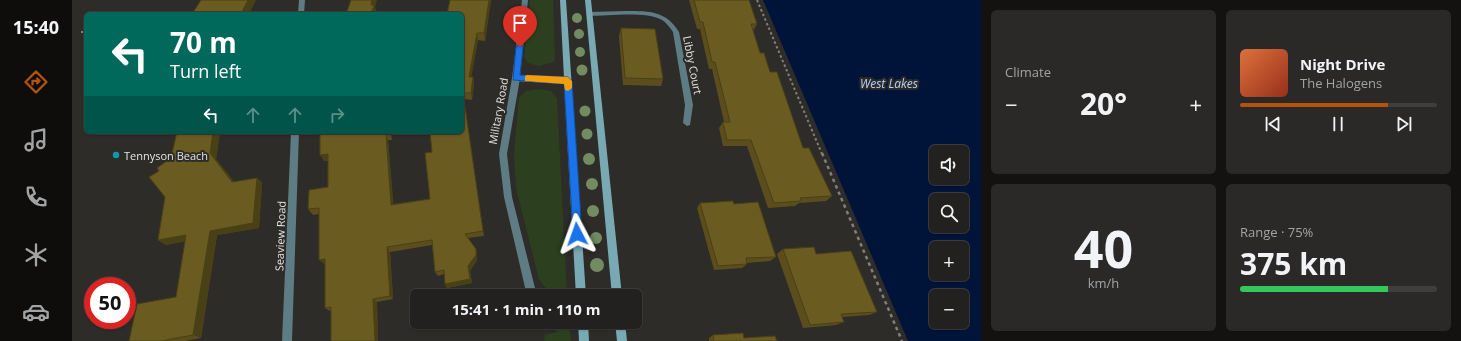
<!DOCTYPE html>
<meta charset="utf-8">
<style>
:root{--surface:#22211f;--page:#2a2928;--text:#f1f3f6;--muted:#a2a3a4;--line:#3f3e3d;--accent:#b45309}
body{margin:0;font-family:"Open Sans",sans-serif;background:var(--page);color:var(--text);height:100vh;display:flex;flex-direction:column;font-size:15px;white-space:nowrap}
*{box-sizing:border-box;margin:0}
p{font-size:13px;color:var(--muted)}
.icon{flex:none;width:22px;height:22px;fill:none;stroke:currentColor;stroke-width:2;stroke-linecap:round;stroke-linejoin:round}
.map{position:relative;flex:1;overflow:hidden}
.sheet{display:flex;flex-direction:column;gap:10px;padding:10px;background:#131211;width:480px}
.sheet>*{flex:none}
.hud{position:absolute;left:12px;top:12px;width:380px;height:122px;border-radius:6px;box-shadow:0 1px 3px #0004,0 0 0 1px var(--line);background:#00695c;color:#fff;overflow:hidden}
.buttons{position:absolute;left:857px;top:145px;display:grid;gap:8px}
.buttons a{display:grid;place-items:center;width:40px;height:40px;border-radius:6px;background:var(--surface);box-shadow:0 1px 3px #0004,0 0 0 1px var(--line);font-size:20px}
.speed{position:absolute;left:12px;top:277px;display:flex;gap:8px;font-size:20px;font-weight:700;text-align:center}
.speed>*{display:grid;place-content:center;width:52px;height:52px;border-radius:50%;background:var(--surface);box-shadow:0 1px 3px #0004,0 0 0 1px var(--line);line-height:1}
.speed .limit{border:6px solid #d22;background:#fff;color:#111}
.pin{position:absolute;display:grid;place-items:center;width:34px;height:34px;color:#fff;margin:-41px -17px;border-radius:50% 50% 50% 0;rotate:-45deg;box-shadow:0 0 4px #0007}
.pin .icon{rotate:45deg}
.me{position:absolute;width:44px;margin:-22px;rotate:356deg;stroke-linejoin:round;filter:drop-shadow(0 0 3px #0008)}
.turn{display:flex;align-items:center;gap:14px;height:84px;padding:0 20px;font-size:18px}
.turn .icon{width:52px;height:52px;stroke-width:2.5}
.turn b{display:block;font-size:28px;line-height:34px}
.lanes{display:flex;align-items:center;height:38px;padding:0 20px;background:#0003;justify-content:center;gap:20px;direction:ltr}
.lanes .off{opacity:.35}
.big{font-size:30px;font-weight:700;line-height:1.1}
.sheet .tile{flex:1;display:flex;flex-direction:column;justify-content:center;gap:6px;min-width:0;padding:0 14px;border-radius:6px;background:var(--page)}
.sheet .dial{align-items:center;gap:0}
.dial b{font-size:52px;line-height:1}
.song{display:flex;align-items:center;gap:12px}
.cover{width:48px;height:48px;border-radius:6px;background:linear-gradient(135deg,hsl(20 70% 55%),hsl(10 70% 35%))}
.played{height:4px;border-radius:2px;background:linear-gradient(90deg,var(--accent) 75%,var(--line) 75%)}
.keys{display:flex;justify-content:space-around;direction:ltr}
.heat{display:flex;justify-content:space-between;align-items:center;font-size:22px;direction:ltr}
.charge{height:6px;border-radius:3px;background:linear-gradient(90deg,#34c759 75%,var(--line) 0)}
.sheet .tiles{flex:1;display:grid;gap:10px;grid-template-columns:repeat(2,1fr)}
.trip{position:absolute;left:338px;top:289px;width:232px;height:40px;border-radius:6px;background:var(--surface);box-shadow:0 1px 3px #0004,0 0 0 1px var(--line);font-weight:700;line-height:40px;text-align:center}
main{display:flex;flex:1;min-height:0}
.tab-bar{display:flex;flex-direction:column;width:72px;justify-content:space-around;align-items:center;background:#0e0d0c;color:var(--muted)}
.tab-bar .icon{width:28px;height:28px}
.tab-bar .on{color:var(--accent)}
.tab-bar b{font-size:18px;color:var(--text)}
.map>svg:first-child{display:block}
.green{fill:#2c401f}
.water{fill:#00143a;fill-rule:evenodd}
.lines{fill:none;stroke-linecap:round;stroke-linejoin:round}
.path-far1{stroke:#807f7d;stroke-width:2;stroke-dasharray:2.5 2.5;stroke-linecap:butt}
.path{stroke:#807f7d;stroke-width:2.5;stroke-dasharray:3.5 3.5;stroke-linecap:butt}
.street{fill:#5e7c83;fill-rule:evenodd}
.secondary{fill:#79aab4;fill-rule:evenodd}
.tree{fill:#728b61}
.wall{fill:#5b4e1c}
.shaded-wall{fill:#4a4016}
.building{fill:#6a5b20;stroke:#4a4016}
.route{fill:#1a73e8;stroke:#114b97}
.slow{fill:#f59e0b}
.culture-dot{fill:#0f9aa8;stroke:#2d2c29;stroke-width:1.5}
.labels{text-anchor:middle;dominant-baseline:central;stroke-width:4;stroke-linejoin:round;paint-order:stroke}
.street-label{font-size:11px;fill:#e4e3e1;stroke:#2d2c29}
.poi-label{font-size:11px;fill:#e4e3e1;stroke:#2d2c29;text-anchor:start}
.water-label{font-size:12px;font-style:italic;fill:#b6d2fc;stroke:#2d2c29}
</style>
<main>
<nav class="tab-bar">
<b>15:40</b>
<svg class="icon on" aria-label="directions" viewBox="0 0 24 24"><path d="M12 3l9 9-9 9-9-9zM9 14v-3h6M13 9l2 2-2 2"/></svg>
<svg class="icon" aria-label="music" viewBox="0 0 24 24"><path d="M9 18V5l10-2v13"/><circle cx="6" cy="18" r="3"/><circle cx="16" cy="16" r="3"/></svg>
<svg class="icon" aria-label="phone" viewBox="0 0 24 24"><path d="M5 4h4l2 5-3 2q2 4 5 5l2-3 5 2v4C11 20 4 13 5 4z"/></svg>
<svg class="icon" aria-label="climate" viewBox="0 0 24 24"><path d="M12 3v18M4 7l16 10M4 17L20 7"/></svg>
<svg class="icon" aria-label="car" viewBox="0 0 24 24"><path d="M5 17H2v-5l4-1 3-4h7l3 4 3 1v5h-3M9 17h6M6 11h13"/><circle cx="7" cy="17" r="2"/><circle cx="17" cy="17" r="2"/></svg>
</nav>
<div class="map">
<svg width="909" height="341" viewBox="0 0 909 341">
<rect width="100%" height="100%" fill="#2d2c29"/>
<g class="green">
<polygon points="458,0 481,0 483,58 482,62 467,66 456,63 452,57"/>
<polygon points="467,89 479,91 485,99 495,296 476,296 474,288 467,279 444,188 442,154 447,98 454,91"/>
<polygon points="483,322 497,322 499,341 472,341 473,335 485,332"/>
</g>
<path class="water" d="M691,0h218v341h-73zM864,152h26v26h-26zM864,200h26v26h-26zM864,248h26v26h-26zM864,296h26v26h-26z"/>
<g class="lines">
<g class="path-far1">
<polyline points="685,0 750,154"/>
<polyline points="9,32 14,32"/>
</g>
<polyline class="path" points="750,153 830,341"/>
<g class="street">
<polygon points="227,0 233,0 232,14 226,14"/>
<polygon points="450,0 456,0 448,78 435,154 440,197 465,296 455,296 432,197 427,154 440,78"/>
<path d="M555,11c23,0 39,0 52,21l14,73 -3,20 -3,1 -4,-3 2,-18 -12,-73c-3,-4 -6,-9 -11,-12 -16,-9 -54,-4 -73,-4l-3,-2 3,-2z"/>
<polygon points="219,132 227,132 220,341 210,341"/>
<polygon points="461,322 471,322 472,324 470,327 467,329 464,327"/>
</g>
<g class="secondary">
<polygon points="488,0 494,0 514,296 504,296 492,84 444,81 440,78 444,75 492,78"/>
<polygon points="513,0 519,0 550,296 540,296"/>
<polygon points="506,322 516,322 517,341 507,341"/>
<polygon points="543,322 553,322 555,341 545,341"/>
</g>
</g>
<g class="tree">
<circle cx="505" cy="18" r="5"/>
<circle cx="507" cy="34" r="5"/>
<circle cx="508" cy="52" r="5"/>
<circle cx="510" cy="70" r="5.5"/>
<circle cx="513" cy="111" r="5.5"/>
<circle cx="515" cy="134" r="5.5"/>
<circle cx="517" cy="159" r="6"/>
<circle cx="520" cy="184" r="6"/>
<circle cx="521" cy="211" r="6"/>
<circle cx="524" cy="238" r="6"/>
<circle cx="525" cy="265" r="7"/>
</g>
<g class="wall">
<polygon points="378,0 419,0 413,41 406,40 399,77 401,77 402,84 400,100 392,99 412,236 396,238 405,254 405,260 398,271 400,283 375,288 373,284 372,274 366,276 363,272 360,245 318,252 321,299 305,302 306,341 259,341 259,311 258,311 253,308 253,264 252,264 247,214 241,215 236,209 256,187 256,161 252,161 248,132 319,132 320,140 316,140 321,204 358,199 360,152 390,132"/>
<polygon points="617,0 677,0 685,24 681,31 688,53 698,72 731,148 760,196 754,201 727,203 723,206 696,208 675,146 651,146 647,128 651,122 652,122 640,69 637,69 628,29 625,29"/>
<polygon points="549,28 591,79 589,86 551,85 547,36"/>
<polygon points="105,132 148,132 144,159 162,182 185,178 190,183 187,228 145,235 129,338 113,341 57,341 104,297 113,241 94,245 86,240 93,197 87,171 99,158"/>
<polygon points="628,203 662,204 704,257 698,261 675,263 675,264 670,268 642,270 625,208"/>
<polygon points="711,249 744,254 805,312 797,315 770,317 772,322 764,325 731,328 705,254"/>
<polygon points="641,335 672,338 705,341 637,341 637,338"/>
</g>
<g class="shaded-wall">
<polygon points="176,0 184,0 177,14 169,14"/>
<polygon points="300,0 305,0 303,7 305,12 304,14 299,14 299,5"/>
<polygon points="417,0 419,0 413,41 412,33"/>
<polygon points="405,33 406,40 398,84 397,77"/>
<polygon points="401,77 402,84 400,100 399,93"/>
<polygon points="141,132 148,132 144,159 166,187 160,182 138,153"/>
<polygon points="317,132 319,132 320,140 317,133"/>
<polygon points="314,134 316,140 322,210 319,205"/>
<polygon points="256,154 260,160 252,161 248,155"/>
<polygon points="185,178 190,183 187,228 145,235 129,338 121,335 138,231"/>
<polygon points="114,235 121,240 94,245 86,240"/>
<polygon points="315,247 318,252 321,299 318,296"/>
<polygon points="404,249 405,254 405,260 398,271 400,283 375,288 373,284"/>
<polygon points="253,259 258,263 252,264 247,260"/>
<polygon points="301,299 305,302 306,341 303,341"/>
</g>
<g class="building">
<polygon points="129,0 176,0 169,14 120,14"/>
<polygon points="279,0 300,0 299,5 302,5 299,14 274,14"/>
<polygon points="378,0 417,0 412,33 405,33 397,77 401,77 399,93 391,93 411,231 393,234 404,249 404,255 396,266 398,279 373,284 372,270 363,272 360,240 315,247 318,296 301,299 303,341 259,341 259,307 253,308 253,259 247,260 247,208 236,209 237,190 256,187 256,154 248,155 248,132 317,132 317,133 314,134 319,205 358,199 353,153 360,152 358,132 390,132 390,14 375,14"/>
<polygon points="622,0 677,0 685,24 679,24 688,53 692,53 698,72 705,72 731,148 737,148 760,196 728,198 729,201 702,203 679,140 655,140 651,122 658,122 643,62 640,62 631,22 628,22"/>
<polygon points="549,28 583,29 591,79 553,78"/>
<polygon points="105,132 141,132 138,153 160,182 185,178 181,223 138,231 121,335 89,341 57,341 65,304 104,297 114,235 86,240 93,197 77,177 87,171 85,168 99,158"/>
<polygon points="661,201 662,204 686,202 704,257 674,258 675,264 646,266 628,203"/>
<polygon points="742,247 744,254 779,251 805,312 769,314 772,322 738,325 711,249"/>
<polygon points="671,333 672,338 703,336 705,341 642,341 641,335"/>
</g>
<polygon class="route" points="448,44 451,47 448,75 496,77 500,81 510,234 505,239 501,234 492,84 441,80 444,47"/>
<polygon class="slow" points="455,75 496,77 500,81 500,88 496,91 493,90 492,84 453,81 453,76"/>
<circle class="culture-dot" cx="44" cy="155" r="4"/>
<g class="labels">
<g class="street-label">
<text transform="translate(621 65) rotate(79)">Libby Court</text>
<text transform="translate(426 111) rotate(-80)">Military Road</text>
<text transform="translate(208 236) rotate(-88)">Seaview Road</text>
</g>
<g class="poi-label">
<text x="52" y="155">Tennyson Beach</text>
</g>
<g class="water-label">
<text x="817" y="83">West Lakes</text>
</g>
</g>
</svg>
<div class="buttons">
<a><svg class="icon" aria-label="sound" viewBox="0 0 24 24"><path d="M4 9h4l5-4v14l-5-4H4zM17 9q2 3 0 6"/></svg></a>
<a><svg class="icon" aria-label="search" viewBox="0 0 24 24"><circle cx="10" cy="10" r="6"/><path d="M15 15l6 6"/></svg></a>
<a>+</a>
<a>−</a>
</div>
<div class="speed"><div class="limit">50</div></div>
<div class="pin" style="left:448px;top:47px;background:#d93025"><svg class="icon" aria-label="arrive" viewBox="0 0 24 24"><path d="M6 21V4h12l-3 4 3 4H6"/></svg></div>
<svg class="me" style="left:505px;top:234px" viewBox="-20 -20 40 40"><path d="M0-17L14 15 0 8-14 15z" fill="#1a73e8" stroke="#fff" stroke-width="4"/></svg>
<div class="trip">15:41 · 1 min · 110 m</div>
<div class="hud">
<div class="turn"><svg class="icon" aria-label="left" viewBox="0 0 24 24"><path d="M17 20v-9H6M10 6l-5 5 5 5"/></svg><div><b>70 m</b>Turn left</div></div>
<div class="lanes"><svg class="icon" aria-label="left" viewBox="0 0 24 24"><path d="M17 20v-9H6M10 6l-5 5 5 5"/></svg><svg class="icon off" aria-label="ahead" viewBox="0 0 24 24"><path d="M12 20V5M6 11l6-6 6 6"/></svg><svg class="icon off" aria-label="ahead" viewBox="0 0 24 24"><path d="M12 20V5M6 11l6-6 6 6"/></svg><svg class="icon off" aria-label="right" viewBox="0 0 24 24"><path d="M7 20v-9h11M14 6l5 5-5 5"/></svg></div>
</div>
</div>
<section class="sheet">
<div class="tiles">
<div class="tile"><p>Climate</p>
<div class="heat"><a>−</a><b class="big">20°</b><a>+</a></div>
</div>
<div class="tile">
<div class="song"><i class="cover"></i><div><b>Night Drive</b><p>The Halogens</p></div></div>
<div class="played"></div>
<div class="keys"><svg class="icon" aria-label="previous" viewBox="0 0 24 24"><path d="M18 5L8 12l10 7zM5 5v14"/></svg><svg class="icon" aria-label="pause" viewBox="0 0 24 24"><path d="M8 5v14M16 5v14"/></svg><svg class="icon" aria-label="next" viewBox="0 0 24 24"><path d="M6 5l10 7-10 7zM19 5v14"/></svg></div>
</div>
<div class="tile dial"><b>40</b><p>km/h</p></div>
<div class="tile"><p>Range · 75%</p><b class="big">375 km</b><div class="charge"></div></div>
</div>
</section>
</main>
